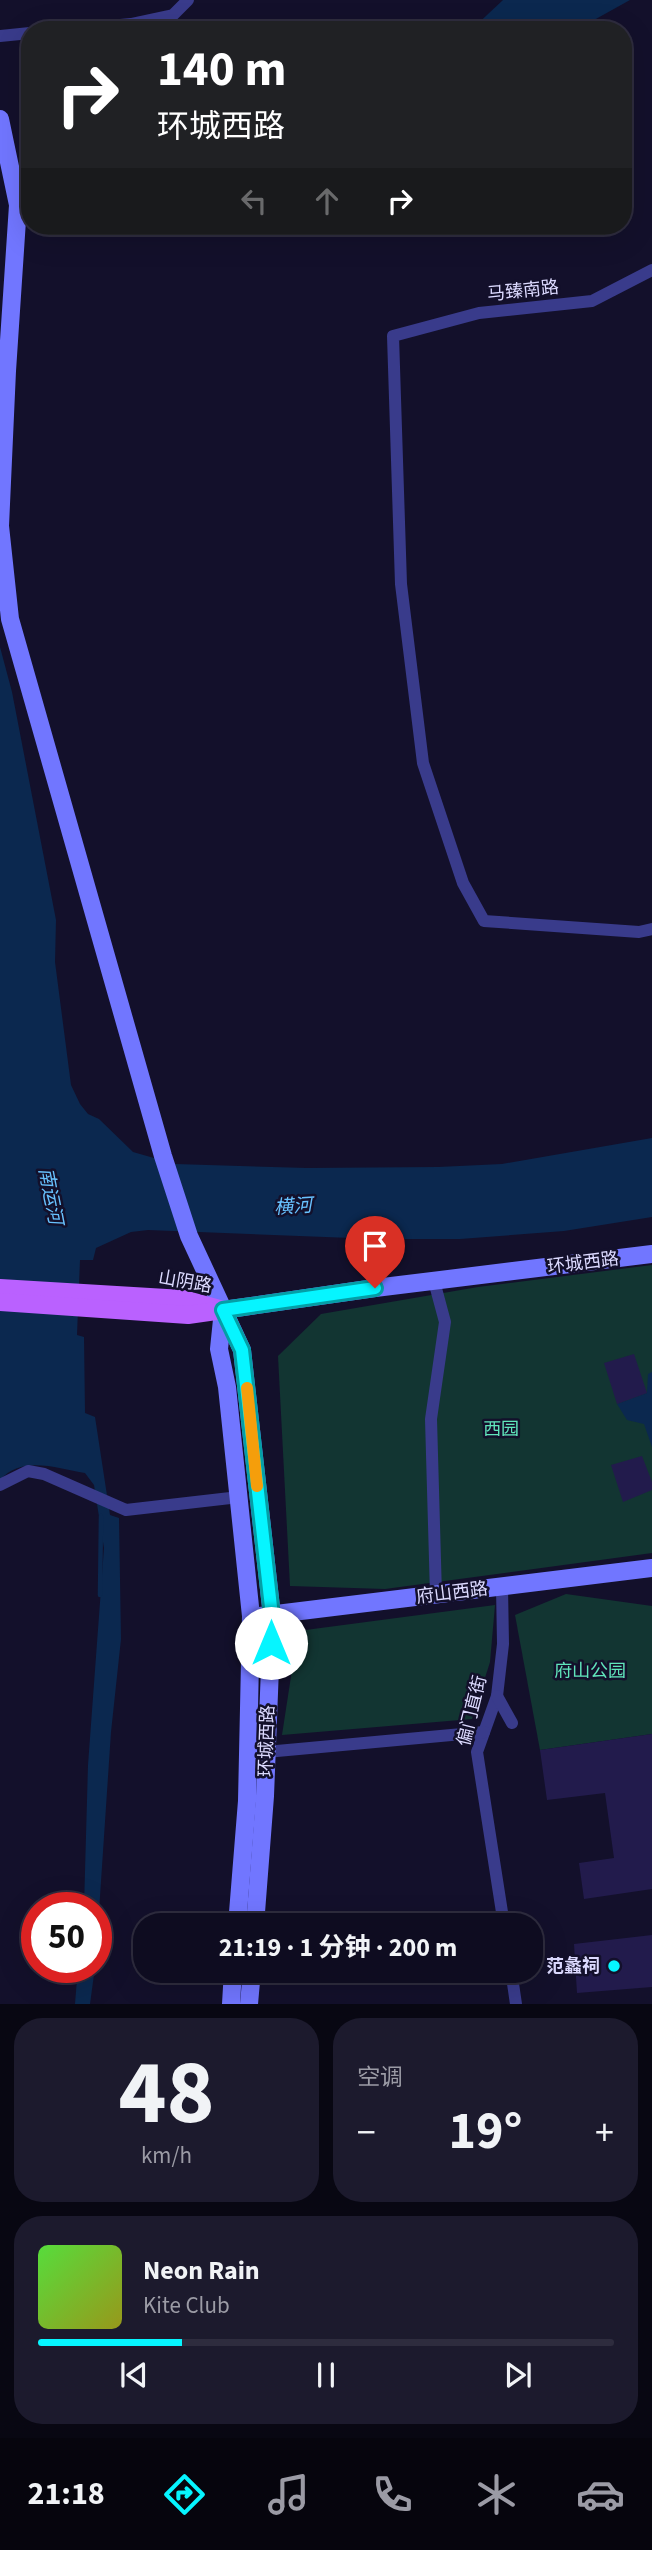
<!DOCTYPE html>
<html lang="zh">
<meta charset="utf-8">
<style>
:root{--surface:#0e0c20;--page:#1c1a2d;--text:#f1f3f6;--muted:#9b9ba5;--line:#2e2c3e;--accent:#06f5ff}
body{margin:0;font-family:"Source Sans 3","Noto Sans SC",sans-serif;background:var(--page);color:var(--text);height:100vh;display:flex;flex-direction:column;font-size:26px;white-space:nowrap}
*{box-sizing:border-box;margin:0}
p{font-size:23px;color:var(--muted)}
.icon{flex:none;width:38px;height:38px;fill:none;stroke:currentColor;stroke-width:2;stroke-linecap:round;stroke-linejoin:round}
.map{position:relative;height:2004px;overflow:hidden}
.details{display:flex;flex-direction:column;gap:14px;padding:14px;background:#080712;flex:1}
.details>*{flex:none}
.banner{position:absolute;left:21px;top:21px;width:611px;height:214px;border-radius:28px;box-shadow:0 7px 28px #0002,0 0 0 2px var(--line);background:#202124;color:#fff;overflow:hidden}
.speed{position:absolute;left:21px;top:1892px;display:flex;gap:14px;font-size:35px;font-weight:700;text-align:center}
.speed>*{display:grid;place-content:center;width:91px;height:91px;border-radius:50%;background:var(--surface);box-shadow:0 7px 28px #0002,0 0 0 2px var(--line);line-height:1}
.speed .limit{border:10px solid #d22;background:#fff;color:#111}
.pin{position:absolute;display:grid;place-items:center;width:60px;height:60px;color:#fff;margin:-72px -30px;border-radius:50% 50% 50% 0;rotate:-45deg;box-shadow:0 0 7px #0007}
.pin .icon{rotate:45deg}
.me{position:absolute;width:77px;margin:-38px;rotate:0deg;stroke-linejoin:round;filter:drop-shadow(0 0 5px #0008)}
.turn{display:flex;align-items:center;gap:24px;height:147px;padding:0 21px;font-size:32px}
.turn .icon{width:91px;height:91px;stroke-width:2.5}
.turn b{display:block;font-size:49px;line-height:60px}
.lanes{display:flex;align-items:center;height:66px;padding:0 21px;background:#0003;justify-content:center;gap:35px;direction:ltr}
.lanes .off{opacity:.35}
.big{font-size:52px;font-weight:700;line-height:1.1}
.details .widget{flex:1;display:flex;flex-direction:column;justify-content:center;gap:10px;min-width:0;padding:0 24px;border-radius:28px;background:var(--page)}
.details .dial{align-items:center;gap:0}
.dial b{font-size:91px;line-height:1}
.song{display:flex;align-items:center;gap:21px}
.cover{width:84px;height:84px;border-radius:10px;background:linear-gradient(135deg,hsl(110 70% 55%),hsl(60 70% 35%))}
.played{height:7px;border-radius:4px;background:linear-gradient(90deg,var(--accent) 25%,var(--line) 25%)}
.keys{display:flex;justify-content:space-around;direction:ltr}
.heat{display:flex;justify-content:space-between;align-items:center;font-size:38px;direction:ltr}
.details .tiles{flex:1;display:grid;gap:14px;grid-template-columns:1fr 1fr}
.widget:last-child{grid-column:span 2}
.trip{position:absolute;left:133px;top:1913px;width:410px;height:70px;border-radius:28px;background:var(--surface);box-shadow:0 7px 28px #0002,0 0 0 2px var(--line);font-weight:700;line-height:70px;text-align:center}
.menu{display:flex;height:112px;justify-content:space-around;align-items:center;background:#06050d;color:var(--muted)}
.menu .icon{width:49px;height:49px}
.menu .active{color:var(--accent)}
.menu b{font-size:32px;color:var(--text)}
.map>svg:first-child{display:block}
.green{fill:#123532}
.water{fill:#0b284f}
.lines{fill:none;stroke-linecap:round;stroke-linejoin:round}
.stream{stroke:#0b284f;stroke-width:4.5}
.building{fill:#221b4c}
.street{stroke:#393b8b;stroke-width:12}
.secondary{stroke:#7176ff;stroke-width:18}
.primary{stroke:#ba61ff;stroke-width:18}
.route-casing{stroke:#049fa6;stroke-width:18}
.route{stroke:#06f5ff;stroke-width:12}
.slow{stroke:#f59e0b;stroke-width:12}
.poi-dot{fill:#06f5ff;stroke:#13102b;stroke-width:2.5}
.labels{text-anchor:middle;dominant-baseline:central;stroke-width:5;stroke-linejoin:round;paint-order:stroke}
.street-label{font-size:18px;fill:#dcdaff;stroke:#13102b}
.park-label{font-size:18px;fill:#60e5bb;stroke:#13102b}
.poi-label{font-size:18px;font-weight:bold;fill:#dcdaff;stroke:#13102b;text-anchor:end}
.water-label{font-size:19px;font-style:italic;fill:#68c2ff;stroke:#13102b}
</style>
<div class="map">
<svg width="652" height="2004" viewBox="0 0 652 2004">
<rect width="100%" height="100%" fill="#13102b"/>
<g class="green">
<polygon points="652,1265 652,1553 385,1589 290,1586 278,1356 321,1314 478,1287"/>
<polygon points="566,1594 652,1606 652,1734 540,1750 515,1615"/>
<polygon points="495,1605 490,1662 472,1719 282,1735 298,1631"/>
</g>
<g class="water">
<polygon points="503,0 630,0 576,30 471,30"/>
<path d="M0,647l12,45 44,228 -1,42 16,123 9,19 8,10 11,5 34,33 42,12 132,4 131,-1 64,-3 150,-26v79l-88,14 -104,8h-83l-229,-9 -17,2 -35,16 -3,12h-13l-3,75 7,2 1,76 10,4 15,98 9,3 2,121 -10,93 -15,224v-48l-12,-1 4,-142 16,-217 -10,-63 -9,-12c-28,-5 -64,-18 -85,7z"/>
<polygon points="652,1372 652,1447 644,1424 627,1420 617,1404 647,1393 648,1374"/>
<polygon points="78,1967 95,1967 90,2004 75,2004"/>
</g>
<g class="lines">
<polyline class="stream" points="100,1595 101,1516"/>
</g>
<g class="building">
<polygon points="634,1354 647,1393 617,1404 604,1363"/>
<polygon points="642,1456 652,1482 652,1490 623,1502 611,1465"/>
<polygon points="652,1734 652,1889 584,1899 579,1863 614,1858 605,1793 547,1800 540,1750"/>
<polygon points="652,1935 652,1987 577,1993 574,1944"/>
</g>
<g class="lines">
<g class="street">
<polyline points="68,30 131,24 173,15 188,0"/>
<polyline points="0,36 30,33"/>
<polyline points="652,270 592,301 479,313 393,336 401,584 423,763 463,883 484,921 639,932 652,929"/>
<polyline points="434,1281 445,1322 431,1419 436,1595"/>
<polyline points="0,1485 28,1471 44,1474 126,1510 239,1497"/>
<polyline points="502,1587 503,1644 497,1696 477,1752 504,1925"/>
<polyline points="497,1696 512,1723"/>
<polyline points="266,1752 484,1732"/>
<polyline points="511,1970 516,2004"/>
</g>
<g class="secondary">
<polyline points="0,119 18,205 7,371 0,526 10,619 163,1156 189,1236 242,1350 272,1616 265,1796 255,1925"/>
<polyline points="223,1310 219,1349 227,1387 251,1616 247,1801 237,1925"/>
<polyline points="223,1310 375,1288 652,1254"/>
<polyline points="260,1616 652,1568"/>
<polyline points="231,2004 233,1970"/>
<polyline points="249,2004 252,1970"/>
</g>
<g class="primary">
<polyline points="0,1288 183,1299 223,1310"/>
<polyline points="0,1302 188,1315 216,1311"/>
</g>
</g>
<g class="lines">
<g class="route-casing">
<polyline id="route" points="271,1643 272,1616 242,1350 223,1310 375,1288"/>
</g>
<use href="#route" class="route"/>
<polyline class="slow" points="247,1388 257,1486"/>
</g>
<circle class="poi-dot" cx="614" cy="1966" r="7"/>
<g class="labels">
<g class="street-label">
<text transform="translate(523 291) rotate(-6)">马臻南路</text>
<text transform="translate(583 1263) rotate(-7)">环城西路</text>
<text transform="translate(185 1282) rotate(10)">山阴路</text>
<text transform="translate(452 1593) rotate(-7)">府山西路</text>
<text transform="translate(472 1711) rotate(-76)">偏门直街</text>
<text transform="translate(267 1741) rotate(-88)">环城西路</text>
</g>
<g class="park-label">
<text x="501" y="1429">西园</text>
<text x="590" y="1671">府山公园</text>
</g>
<g class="poi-label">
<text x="600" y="1966">范蠡祠</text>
</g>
<g class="water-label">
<text transform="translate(50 1196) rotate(79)">南运河</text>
<text transform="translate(293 1207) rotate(-4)">横河</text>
</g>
</g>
</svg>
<div class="speed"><div class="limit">50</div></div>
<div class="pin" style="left:375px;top:1288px;background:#d93025"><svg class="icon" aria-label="arrive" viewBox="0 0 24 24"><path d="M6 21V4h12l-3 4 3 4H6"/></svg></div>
<svg class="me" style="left:271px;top:1643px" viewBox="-20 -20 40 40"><circle r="19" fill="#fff"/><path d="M0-13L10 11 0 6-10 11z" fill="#06f5ff"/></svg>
<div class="trip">21:19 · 1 分钟 · 200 m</div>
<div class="banner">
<div class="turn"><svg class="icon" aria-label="right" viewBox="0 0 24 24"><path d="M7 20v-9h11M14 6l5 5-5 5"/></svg><div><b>140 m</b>环城西路</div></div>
<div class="lanes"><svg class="icon off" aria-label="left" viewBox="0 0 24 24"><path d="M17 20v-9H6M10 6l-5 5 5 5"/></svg><svg class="icon off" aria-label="ahead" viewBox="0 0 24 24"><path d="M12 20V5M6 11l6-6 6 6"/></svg><svg class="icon" aria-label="right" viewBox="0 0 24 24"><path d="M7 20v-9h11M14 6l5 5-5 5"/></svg></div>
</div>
</div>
<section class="details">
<div class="tiles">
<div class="widget dial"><b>48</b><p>km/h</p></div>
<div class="widget"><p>空调</p>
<div class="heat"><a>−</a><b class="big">19°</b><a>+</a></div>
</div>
<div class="widget">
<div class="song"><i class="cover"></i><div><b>Neon Rain</b><p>Kite Club</p></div></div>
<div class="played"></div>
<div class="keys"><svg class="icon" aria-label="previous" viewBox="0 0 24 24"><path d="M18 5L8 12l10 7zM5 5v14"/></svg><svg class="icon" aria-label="pause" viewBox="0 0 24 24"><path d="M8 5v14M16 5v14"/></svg><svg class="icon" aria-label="next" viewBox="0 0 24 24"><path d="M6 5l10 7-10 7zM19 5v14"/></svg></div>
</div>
</div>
</section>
<nav class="menu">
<b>21:18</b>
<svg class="icon active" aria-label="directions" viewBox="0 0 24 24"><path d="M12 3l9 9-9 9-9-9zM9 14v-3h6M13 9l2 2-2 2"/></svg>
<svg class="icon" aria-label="music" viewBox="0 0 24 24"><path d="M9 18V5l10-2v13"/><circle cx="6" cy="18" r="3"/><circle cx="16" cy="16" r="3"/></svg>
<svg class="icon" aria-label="phone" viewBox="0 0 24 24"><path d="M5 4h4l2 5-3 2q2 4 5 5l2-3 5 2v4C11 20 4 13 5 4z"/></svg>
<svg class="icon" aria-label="climate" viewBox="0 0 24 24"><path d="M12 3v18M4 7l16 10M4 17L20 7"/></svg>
<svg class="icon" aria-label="car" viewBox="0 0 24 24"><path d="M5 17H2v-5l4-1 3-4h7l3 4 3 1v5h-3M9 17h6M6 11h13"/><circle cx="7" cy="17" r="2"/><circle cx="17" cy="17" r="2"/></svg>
</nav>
